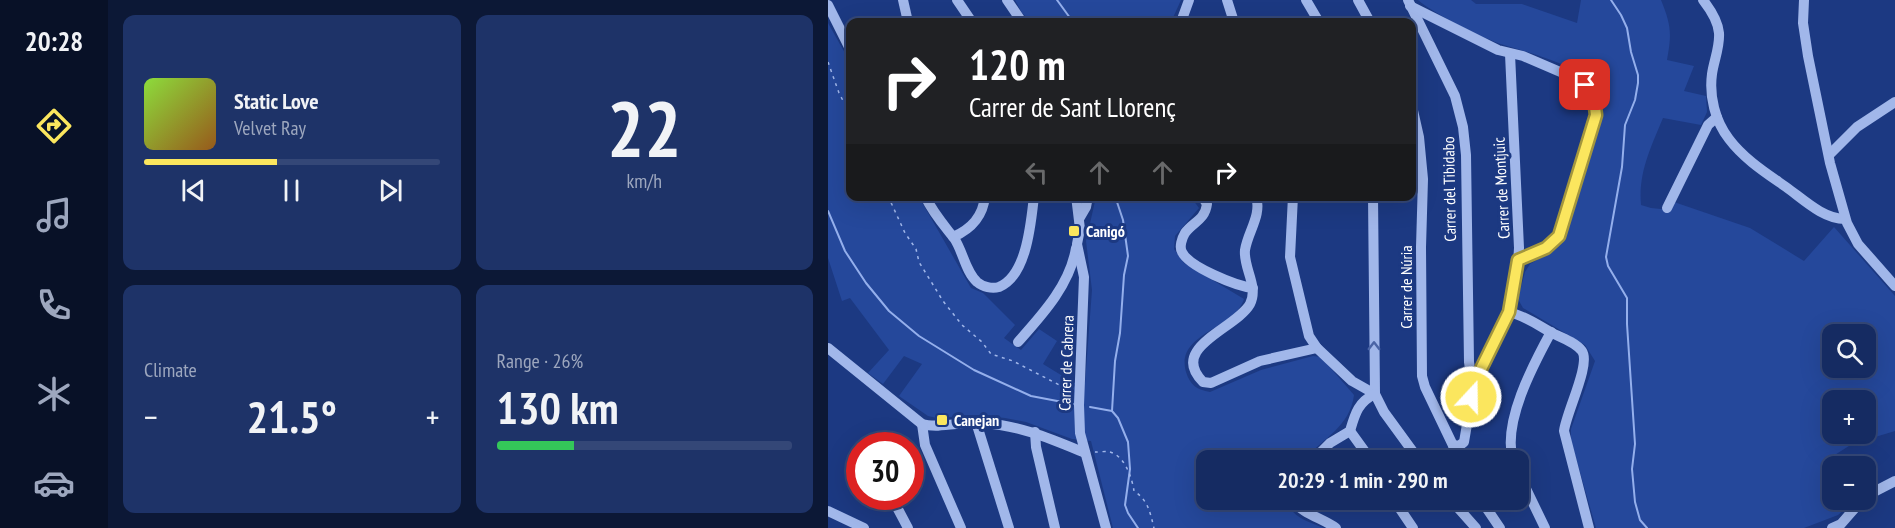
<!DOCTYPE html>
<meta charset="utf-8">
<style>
:root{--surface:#152b62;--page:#1e3368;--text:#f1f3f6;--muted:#9da7be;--line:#344777;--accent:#fbe65e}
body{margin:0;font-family:"PT Sans Narrow",sans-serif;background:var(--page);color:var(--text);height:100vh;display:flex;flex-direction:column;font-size:22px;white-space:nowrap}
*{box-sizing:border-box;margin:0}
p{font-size:20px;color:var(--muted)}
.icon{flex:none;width:33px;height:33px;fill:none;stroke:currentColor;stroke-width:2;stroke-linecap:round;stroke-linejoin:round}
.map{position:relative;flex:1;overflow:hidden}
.drawer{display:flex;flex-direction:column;gap:15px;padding:15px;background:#0c1836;width:720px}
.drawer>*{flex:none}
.guide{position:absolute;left:18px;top:18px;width:570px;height:183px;border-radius:12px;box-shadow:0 6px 24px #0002,0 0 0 2px var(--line);background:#202124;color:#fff;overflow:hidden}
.buttons{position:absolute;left:994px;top:324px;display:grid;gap:12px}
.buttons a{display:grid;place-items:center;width:54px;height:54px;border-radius:12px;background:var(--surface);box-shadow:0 6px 24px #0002,0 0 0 2px var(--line);font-size:30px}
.speed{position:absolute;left:18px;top:432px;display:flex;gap:12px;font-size:30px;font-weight:700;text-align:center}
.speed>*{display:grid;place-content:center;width:78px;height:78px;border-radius:50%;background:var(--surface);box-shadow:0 6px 24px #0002,0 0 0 2px var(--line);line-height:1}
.speed .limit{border:9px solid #d22;background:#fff;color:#111}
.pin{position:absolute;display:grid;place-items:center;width:51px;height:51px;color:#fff;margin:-26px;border-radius:12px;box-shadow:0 3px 9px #0006}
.me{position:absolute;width:66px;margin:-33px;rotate:21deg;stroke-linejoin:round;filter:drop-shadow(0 0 4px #0008)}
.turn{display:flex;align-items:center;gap:21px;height:126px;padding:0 24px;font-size:27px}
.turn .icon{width:78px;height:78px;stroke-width:2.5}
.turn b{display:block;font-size:42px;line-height:51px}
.lanes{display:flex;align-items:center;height:57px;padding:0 24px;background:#0003;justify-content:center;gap:30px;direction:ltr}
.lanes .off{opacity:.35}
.big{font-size:45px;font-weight:800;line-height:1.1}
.drawer .widget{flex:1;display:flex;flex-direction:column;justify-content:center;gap:9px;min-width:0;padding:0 21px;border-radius:12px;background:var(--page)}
.drawer .dial{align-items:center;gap:0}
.dial b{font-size:78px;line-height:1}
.song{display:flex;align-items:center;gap:18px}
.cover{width:72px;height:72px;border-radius:9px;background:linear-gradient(135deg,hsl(90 70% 55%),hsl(30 70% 35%))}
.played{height:6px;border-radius:3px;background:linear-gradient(90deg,var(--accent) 45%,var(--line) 45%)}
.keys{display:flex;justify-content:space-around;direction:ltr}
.heat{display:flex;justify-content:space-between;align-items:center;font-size:33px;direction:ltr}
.charge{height:9px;border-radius:4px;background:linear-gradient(90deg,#34c759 26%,var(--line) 0)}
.drawer .tiles{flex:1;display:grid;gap:15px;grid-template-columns:repeat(2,1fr)}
.trip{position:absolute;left:368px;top:450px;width:333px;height:60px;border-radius:12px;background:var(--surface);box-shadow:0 6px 24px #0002,0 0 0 2px var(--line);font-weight:800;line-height:60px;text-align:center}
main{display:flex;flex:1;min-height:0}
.dock{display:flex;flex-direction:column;width:108px;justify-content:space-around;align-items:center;background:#081127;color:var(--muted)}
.dock .icon{width:42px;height:42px}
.dock .active{color:var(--accent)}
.dock b{font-size:27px;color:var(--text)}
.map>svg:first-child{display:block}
.green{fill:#25489b;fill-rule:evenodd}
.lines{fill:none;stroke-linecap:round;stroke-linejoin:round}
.stream{stroke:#94afec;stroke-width:2}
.path{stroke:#a1b7ea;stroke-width:1.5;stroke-dasharray:3 4.5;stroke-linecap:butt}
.minor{stroke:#a1b7ea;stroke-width:10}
.oneway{stroke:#4b65a6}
.route-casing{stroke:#a3963d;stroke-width:15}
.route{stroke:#fbe65e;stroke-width:10}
.poi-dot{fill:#fbe65e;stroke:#1c3982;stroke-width:2}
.labels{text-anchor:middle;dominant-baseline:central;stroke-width:6;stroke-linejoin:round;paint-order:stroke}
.street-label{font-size:16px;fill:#fff;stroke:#1c3982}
.poi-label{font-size:16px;font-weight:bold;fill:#fff;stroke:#1c3982;text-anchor:start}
</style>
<main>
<nav class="dock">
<b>20:28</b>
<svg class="icon active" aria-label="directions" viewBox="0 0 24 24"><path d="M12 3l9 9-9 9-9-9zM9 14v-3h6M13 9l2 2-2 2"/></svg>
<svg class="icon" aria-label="music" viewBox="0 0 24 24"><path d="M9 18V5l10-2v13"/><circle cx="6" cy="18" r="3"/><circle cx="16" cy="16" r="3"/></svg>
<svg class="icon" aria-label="phone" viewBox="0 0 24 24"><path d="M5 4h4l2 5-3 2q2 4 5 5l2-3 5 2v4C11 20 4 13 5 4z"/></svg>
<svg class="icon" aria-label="climate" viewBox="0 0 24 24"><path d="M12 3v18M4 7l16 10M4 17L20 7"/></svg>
<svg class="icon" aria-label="car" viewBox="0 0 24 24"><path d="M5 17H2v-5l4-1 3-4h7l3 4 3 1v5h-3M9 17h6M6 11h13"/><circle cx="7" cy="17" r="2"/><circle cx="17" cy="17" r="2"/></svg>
</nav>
<section class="drawer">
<div class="tiles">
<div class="widget">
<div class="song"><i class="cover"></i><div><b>Static Love</b><p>Velvet Ray</p></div></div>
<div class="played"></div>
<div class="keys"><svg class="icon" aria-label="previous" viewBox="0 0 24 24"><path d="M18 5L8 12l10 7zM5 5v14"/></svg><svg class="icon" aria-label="pause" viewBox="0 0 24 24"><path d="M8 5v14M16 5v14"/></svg><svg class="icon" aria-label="next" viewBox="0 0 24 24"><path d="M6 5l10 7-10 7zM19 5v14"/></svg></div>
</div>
<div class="widget dial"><b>22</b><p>km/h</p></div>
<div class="widget"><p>Climate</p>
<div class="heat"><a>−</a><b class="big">21.5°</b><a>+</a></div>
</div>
<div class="widget"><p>Range · 26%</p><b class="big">130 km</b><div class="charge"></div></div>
</div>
</section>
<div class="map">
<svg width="1067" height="528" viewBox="0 0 1067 528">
<rect width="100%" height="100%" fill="#1c3982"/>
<g class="green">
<polygon points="187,0 353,0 343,22 204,22 194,13"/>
<path d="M590,0h53l5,4h46l55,19 4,-23h80c10,25 11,33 6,60l27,6 -10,25 22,5 1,16 -6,13 -38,-7c-12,29 -25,55 -22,87l10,3 19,2 4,-8 76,26 54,33 30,-34 61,69v135l-43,13 -22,14 4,8 -1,34h18l2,2 -15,13 -34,13h-208l-25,-87v-12l24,-68 -10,-16 -62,-37 -5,-9 7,-27 5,-8 21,-12 14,-16 36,-117c1,-15 -2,-27 -12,-38 -16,-17 -63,-29 -85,-36 -20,-6 -70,-31 -86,-45zM1005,334h33v34h-33zM1005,400h33v34h-33z"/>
<path d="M0,23l22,39v134l69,1 52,91 12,5 32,32 -11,13 17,12 18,-21 18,12 -14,23 31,19h11l7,-93 -6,-49 10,-44 91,-1 6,4 6,8 -24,28 -1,13 10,14 60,36c-10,31 -69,34 -58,73 4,13 11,18 24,20l51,-22 52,-14 8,1 33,38c-4,32 -31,43 -50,65h-98v40h81c3,17 22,22 37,28h-211l-22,-87 -19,-2 -46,-17 -21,-4 -27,-3 -41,3 -9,-2 -29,-20 23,-32 -18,-8 -21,28 -15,-11 21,-23 -39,-52 -8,3 -14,-43z"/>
</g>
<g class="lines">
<g class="stream">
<polyline points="229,0 245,22"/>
<polyline points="783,0 793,15 799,28 803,52 810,75 810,83 807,100 797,125 794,167 778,257 780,266 799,298 799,324 807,444 804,469 807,502 812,520 819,528"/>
<polyline points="0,211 17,251 38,283 61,311 91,336 146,370 203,396 245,404"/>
<polyline points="262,407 284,411 290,418 300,442 302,469 297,505 300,513 310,528"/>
<polyline points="284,411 287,361 292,333 296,275 300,256 295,220 287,196"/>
</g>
<g class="path">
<polyline points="0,62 11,93 22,114"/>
<polyline points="60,196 77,233 88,249 91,262 115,301 134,325 154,342 163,354 185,361 241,390"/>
<path d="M267,452c4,0 11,-1 15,0 15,4 22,26 24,39 14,9 16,21 20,37"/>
</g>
<g class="minor">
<polyline points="75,0 80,22"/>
<polyline points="129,0 144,22"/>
<polyline points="179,0 194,22"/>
<polyline points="399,0 406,22"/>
<polyline points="478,0 491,22"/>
<polyline points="530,0 542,22"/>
<polyline points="580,0 627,96 635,127 638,155 641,362 645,389"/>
<path d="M875,0c7,9 15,21 16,33 1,14 -5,27 -7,41 -3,22 3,47 17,65 15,20 37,34 57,48 17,12 37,32 59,32"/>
<polyline points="976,0 975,23 980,56 1002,163 1019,223 1030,244 1067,286"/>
<polyline points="0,5 22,49"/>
<polyline points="582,6 670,50 695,56 751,80 763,92 766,99 768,115 766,124 731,236 719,248 690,260"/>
<polyline points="353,22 361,0"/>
<polyline points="584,106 591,137 595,179 593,247 594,376 597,387 632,460"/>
<polyline points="1001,155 1029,127 1067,102"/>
<path d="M97,196c8,17 18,28 29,42 9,13 11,33 23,44 6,5 15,7 22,5 28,-11 32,-65 35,-91"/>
<polyline points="248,196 252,229 249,244 256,277 251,405 252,433 278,528"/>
<path d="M374,196l5,8c-2,16 -14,18 -22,29 -3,5 -6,14 -3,19 7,15 54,34 71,36"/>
<path d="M428,196c6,20 -8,35 -11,54 -2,18 14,36 5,54 -14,25 -82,43 -47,78l8,1 49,-22 57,-13"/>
<polyline points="465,196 462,257 481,336 489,348 524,381 547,394"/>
<polyline points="545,196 547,394 556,412 591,460"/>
<polyline points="839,208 880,125 889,117"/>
<polyline points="251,219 258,207 260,196"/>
<path d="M125,237c18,-8 30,-20 32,-41"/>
<path d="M681,312c17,4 30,14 45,22 9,4 22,9 28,17 9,13 -16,62 -18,80l25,97"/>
<path d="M190,342c24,-27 52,-57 58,-94"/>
<path d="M0,348l94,76c17,5 42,-3 60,-1 37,2 69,16 103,30"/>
<polyline points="148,422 181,528"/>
<polyline points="94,424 97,445 133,528"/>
<polyline points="522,431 543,460"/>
<polyline points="207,432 208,447 227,528"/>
<polyline points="625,445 631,446 636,442 645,389 681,312 685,299 690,264 691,248 682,54"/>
<path d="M485,460l17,-17 20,-12c5,-17 8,-29 25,-37"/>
<path d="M685,460c-11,-37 20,-95 38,-128"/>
<polyline points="690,472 717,528"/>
<polyline points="63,496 80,528"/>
<polyline points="1038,496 1067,481"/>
<path d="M465,500c9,14 29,18 43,28"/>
<polyline points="566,500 585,528"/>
<polyline points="623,500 648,528"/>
<polyline points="653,500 672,528"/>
<polyline points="0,511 36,528"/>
<polyline points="1004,528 1013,524 1034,500"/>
</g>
</g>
<defs><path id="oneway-chevron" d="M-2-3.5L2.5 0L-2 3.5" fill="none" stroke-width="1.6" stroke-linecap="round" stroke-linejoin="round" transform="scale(1.5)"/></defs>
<use class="oneway" href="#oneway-chevron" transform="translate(546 346) rotate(-90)"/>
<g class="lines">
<g class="route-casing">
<polyline id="route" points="643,397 652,371 681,312 690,260 718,248 731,236 768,115 766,99 757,85"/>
</g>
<use href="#route" class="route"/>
</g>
<g class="poi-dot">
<rect x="240" y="225" width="12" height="12" rx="3"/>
<rect x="108" y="414" width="12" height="12" rx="3"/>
</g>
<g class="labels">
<g class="street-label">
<text transform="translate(673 188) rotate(-93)">Carrer de Montjuic</text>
<text transform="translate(621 189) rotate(-91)">Carrer del Tibidabo</text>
<text transform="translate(578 287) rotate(-90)">Carrer de Núria</text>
<text transform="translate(238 363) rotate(-88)">Carrer de Cabrera</text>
</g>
<g class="poi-label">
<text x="258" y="231">Canigó</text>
<text x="126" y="420">Canejan</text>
</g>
</g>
</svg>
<div class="buttons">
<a><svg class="icon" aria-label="search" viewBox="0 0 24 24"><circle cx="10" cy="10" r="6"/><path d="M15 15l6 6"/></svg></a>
<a>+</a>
<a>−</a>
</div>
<div class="speed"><div class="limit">30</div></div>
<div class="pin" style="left:757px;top:85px;background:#d93025"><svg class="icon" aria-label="arrive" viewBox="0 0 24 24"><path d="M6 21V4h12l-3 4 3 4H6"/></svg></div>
<svg class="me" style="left:643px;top:397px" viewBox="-20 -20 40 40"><circle r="17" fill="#fbe65e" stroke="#fff" stroke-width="3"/><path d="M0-11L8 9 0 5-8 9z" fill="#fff"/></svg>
<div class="trip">20:29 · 1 min · 290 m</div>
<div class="guide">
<div class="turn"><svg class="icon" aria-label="right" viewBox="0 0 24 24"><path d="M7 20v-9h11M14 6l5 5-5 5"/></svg><div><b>120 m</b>Carrer de Sant Llorenç</div></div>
<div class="lanes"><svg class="icon off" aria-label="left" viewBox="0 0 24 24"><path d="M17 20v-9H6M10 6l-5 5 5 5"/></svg><svg class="icon off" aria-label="ahead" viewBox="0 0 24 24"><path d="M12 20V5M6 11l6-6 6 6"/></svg><svg class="icon off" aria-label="ahead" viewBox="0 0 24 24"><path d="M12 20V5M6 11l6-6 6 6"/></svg><svg class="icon" aria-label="right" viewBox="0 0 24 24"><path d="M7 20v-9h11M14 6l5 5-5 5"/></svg></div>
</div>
</div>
</main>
